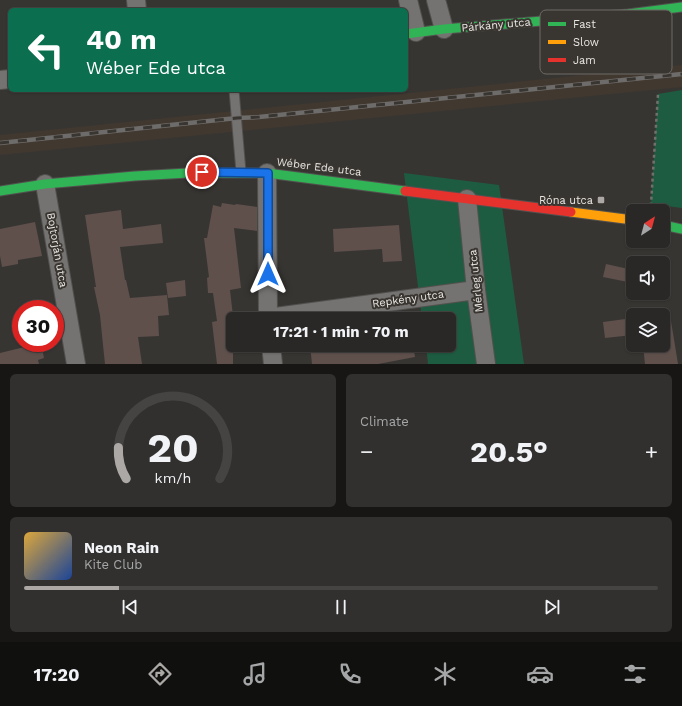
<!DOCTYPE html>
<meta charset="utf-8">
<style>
:root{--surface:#292826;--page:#31302e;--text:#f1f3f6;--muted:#a5a6a7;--line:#454443;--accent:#aba8a5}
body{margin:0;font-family:"Work Sans",sans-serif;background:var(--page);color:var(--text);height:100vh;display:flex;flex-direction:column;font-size:15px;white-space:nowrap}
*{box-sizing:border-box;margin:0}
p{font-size:13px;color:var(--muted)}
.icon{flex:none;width:22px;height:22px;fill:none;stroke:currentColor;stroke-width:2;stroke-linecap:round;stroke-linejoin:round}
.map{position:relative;height:364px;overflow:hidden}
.panel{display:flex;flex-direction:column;gap:10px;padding:10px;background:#171615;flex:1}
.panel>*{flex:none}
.guide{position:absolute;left:8px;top:8px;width:400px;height:84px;border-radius:6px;box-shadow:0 1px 3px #0004,0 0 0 1px var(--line);background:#0b6e4f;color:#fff;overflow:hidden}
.needle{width:26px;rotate:36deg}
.tools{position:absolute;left:626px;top:204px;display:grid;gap:8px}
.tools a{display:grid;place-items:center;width:44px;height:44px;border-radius:6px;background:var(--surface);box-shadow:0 1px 3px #0004,0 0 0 1px var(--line);font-size:20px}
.speed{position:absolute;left:12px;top:300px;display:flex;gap:8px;font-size:20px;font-weight:700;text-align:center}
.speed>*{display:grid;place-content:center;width:52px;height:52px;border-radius:50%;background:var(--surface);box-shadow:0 1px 3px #0004,0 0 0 1px var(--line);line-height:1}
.speed .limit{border:6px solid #d22;background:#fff;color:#111}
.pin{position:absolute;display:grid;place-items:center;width:34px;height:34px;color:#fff;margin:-17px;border:2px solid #fff;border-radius:50%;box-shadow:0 1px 4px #0007}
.me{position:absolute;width:44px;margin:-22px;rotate:0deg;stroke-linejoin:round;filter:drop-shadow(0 0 3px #0008)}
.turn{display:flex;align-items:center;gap:14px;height:84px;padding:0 12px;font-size:18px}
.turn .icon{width:52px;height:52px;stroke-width:2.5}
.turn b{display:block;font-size:28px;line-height:34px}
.big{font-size:30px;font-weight:700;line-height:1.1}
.panel .card{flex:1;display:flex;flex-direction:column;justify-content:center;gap:6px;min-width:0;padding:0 14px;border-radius:6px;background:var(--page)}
.panel .dial{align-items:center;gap:0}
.dial svg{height:104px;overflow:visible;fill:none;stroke:var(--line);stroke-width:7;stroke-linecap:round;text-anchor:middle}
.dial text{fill:var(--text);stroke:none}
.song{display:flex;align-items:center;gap:12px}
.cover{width:48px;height:48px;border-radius:6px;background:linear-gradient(135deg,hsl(40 70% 55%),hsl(220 70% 35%))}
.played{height:4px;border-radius:2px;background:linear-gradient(90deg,var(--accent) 15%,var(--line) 15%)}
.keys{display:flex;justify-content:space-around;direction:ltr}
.heat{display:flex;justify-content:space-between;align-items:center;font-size:22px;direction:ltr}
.panel .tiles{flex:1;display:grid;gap:10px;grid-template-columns:1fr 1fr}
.card:last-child{grid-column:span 2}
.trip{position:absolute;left:226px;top:312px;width:230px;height:40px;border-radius:6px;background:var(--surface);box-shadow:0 1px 3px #0004,0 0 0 1px var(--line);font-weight:700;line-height:40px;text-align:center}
.tabs{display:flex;height:64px;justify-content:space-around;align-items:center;background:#10100f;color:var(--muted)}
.tabs .icon{width:28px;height:28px}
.tabs .active{color:var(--accent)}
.tabs b{font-size:18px;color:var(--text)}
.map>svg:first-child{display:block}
.built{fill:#413830}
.green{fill:#1e5c41}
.building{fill:#5f504c}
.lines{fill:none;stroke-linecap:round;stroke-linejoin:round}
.lane-casing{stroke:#53514f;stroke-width:11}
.street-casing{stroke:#53514f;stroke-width:20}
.fast-casing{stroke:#53514f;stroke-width:11}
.slow-casing{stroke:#53514f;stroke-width:11}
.jam-casing{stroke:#53514f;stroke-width:11}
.path{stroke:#72706e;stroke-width:2.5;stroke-dasharray:3 3;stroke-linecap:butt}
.lane{stroke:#757371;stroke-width:9}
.street{stroke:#757371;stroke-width:18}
.fast{stroke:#30b455;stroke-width:9}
.slow{stroke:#ff9f0a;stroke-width:9}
.jam{stroke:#e5322d;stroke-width:9}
.rail-casing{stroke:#6e6c6b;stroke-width:4.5}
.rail{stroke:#393530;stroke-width:3;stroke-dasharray:9;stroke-linecap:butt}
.route-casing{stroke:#114b97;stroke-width:10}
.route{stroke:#1a73e8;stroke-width:7}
.poi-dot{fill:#aba8a5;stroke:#393530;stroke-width:1.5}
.labels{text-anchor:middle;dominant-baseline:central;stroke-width:4;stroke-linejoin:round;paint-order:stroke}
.street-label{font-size:11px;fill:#e9e6e3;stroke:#393530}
.poi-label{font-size:11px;fill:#e9e6e3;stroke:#393530;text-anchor:end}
.key{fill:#393530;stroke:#6e6a66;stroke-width:1}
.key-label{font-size:11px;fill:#e9e6e3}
</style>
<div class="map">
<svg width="682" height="364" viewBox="0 0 682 364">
<rect width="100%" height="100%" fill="#373532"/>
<polygon class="built" points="682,65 682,87 0,155 0,135"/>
<g class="green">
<polygon points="682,90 682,208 651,204 658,94"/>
<polygon points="404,173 499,185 524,364 428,364 426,345 449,345 449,319 422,319"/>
</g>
<g class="building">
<polygon points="222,203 235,205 236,204 257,207 257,231 234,228 241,288 230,290 233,316 233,364 217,364 212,322 217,321 213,293 208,293 207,278 209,277 204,238 207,238 213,205 221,207"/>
<polygon points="121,210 123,229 161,224 163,243 120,247 125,280 126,280 130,298 167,295 169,315 158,316 159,336 138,337 142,364 105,364 103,345 100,315 94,287 96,287 85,215"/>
<polygon points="35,222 42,256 18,260 18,264 2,267 0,256 0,229"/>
<polygon points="399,225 402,261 383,262 382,249 334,252 333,229"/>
<polygon points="606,264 633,270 633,283 603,277"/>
<polygon points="185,280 186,296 168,298 166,283"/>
<polygon points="670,315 678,364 645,364 643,345 663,345 663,316"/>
<polygon points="633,318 633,335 605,338 603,322"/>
<polygon points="41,343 44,358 38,360 39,364 0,364 0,353"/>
<polygon points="310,345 413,345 415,357 378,364 312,364"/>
</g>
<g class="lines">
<g class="lane-casing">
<polyline id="lane" points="234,90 241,172"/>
</g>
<g class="street-casing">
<g id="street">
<polyline points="136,0 137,10"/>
<polyline points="408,0 416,32"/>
<polyline points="436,0 444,29"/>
<polyline points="0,80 10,79"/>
<polyline points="267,173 268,319"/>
<polyline points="45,184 76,364"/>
<polyline points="467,199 476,290 486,364"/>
<polyline points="268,318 476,290"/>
<polyline points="271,345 273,364"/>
</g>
</g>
<g class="fast-casing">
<g id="fast">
<polyline points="406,34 444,29 628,14 682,7"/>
<polyline points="0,191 45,184 135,176 188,173 267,173 405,191"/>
<polyline points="663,225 682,229"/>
</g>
</g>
<g class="slow-casing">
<polyline id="slow" points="571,212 633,220"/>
</g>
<g class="jam-casing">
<polyline id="jam" points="405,191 571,212"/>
</g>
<polyline class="path" points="654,211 651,204 658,94"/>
<use href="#lane" class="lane"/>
<use href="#street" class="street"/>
<use href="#fast" class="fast"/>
<use href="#slow" class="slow"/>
<use href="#jam" class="jam"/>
<g class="rail-casing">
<polyline id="rail" points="0,143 237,118 259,117 682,74"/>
</g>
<use href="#rail" class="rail"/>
</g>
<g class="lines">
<g class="route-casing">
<polyline id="route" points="202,172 268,173 268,274"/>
</g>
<use href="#route" class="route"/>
</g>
<rect class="poi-dot" x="597" y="196" width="8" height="8" rx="2"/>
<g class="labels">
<g class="street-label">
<text transform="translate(496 25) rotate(-5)">Párkány utca</text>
<text transform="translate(319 167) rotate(7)">Wéber Ede utca</text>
<text transform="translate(57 250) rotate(80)">Bojtorján utca</text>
<text transform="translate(476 281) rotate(-96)">Mérleg utca</text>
<text transform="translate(408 299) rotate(-8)">Repkény utca</text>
</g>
<g class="poi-label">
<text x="593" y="200">Róna utca</text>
</g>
</g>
<rect x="540" y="10" width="132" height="64" rx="6" class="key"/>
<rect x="548" y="22" width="18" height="4" fill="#30b455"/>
<rect x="548" y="40" width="18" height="4" fill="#ff9f0a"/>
<rect x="548" y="58" width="18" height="4" fill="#e5322d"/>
<g class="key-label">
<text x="573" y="28">Fast</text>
<text x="573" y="46">Slow</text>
<text x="573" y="64">Jam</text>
</g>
</svg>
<div class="tools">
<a><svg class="needle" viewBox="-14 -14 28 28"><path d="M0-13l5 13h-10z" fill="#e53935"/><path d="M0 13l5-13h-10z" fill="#a5a6a7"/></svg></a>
<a><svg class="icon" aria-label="sound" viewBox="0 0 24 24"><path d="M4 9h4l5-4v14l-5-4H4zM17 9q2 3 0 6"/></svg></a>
<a><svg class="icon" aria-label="layers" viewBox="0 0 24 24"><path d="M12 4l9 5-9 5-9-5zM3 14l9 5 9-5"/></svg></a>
</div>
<div class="speed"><div class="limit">30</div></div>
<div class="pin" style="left:202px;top:172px;background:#d93025"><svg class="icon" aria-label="arrive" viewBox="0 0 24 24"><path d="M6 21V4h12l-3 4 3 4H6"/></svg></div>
<svg class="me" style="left:268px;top:274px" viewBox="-20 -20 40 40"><path d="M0-17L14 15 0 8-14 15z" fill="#1a73e8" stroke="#fff" stroke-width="4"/></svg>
<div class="trip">17:21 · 1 min · 70 m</div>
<div class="guide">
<div class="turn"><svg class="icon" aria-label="left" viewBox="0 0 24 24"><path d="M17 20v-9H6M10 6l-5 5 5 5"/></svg><div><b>40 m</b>Wéber Ede utca</div></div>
</div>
</div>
<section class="panel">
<div class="tiles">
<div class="card dial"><svg viewBox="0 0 100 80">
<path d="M14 69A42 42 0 1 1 86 69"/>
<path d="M14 69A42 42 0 0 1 8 45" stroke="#aba8a5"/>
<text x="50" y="56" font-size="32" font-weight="700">20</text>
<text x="50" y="72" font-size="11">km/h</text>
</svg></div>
<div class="card"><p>Climate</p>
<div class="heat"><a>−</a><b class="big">20.5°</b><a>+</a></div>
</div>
<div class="card">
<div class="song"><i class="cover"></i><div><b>Neon Rain</b><p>Kite Club</p></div></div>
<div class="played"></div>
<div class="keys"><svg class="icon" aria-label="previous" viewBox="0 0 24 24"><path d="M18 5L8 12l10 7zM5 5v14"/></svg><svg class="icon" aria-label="pause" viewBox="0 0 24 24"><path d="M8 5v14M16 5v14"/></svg><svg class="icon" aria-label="next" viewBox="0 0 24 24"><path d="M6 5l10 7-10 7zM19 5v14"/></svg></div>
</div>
</div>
</section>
<nav class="tabs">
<b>17:20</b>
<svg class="icon active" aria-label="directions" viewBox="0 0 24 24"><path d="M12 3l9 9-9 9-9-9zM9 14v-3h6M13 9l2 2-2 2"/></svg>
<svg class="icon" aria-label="music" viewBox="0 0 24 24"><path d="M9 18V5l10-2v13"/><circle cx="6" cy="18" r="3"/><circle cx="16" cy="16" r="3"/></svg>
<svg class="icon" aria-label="phone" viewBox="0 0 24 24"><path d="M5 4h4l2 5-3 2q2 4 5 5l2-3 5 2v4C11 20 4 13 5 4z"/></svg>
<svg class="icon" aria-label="climate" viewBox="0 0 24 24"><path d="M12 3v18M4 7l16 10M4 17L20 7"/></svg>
<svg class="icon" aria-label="car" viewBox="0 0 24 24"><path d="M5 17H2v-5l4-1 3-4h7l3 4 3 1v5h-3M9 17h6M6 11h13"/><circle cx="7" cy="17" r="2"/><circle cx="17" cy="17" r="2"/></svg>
<svg class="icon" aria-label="filters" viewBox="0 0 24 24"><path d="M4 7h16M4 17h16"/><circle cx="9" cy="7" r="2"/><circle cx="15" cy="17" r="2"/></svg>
</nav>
